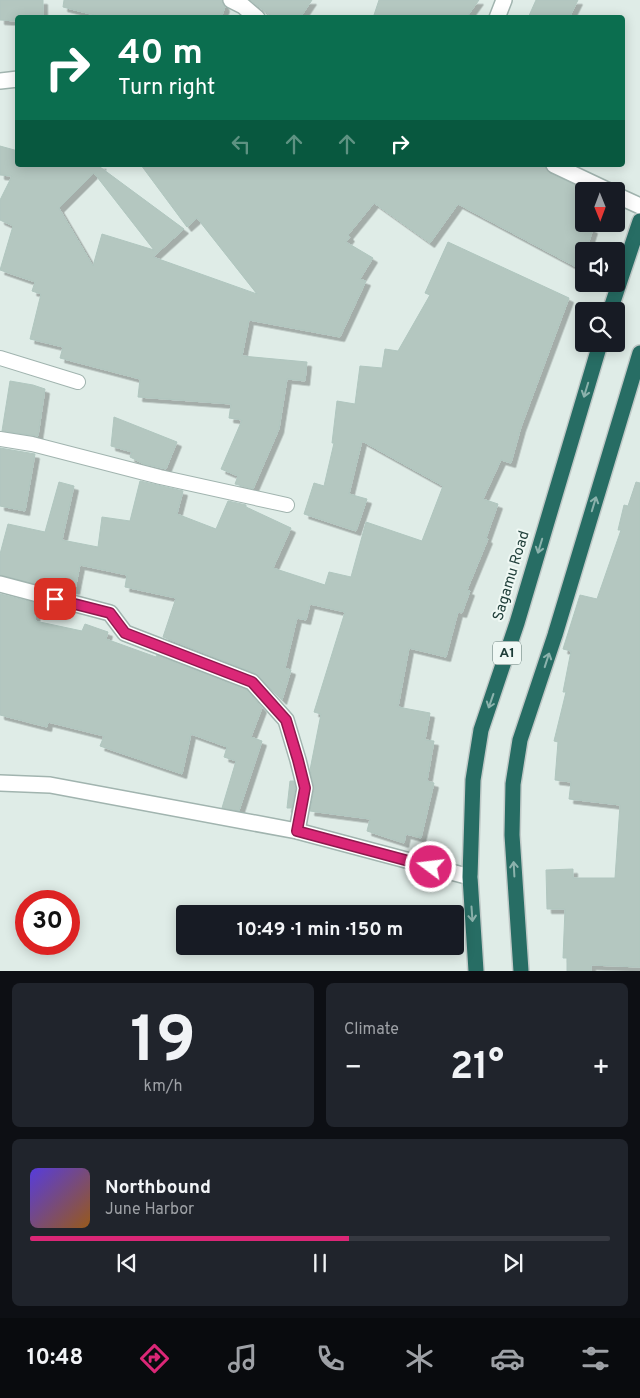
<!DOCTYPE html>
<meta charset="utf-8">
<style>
:root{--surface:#171b24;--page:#20242c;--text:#f1f3f6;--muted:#9ea1a6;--line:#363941;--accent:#db2777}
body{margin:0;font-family:Overpass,sans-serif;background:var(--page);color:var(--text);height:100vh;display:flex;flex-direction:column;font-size:19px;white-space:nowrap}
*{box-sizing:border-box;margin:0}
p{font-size:16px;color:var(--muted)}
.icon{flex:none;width:28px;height:28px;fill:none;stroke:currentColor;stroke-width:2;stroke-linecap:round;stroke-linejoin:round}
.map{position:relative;height:971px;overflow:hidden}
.sheet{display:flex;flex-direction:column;gap:12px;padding:12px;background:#0d0f14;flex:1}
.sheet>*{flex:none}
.top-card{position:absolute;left:15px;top:15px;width:610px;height:152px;border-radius:5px;box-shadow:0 2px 12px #0003;background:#0b6e4f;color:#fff;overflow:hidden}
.needle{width:32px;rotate:179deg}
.buttons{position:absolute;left:575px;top:182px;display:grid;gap:10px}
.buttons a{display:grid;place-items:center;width:50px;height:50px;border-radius:5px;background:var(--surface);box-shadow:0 2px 12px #0003;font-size:25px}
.speed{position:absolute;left:15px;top:890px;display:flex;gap:10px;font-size:25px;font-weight:700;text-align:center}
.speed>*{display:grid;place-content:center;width:65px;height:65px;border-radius:50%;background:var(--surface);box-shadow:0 2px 12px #0003;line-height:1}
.speed .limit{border:8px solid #d22;background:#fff;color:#111}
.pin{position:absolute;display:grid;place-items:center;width:42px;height:42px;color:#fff;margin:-21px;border-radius:10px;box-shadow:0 2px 8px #0006}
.me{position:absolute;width:55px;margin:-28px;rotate:285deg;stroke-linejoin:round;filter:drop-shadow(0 0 4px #0008)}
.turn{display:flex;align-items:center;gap:18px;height:105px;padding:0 20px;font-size:22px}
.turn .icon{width:65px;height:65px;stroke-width:2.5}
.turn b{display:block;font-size:35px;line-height:42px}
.lanes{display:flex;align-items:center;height:48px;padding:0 20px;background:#0003;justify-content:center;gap:25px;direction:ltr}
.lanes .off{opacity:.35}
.big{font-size:38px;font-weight:700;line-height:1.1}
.sheet .widget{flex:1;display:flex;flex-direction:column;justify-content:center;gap:8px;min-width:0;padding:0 18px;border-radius:8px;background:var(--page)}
.sheet .dial{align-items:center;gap:0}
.dial b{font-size:65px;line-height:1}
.song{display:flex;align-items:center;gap:15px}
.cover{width:60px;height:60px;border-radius:8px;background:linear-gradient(135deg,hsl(250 70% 55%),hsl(30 70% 35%))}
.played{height:5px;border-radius:2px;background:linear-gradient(90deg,var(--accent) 55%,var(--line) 55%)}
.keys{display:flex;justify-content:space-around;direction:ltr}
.heat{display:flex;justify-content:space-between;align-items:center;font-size:28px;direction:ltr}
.sheet .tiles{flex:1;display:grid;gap:12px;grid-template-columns:1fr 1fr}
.widget:last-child{grid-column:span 2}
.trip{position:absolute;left:176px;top:905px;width:288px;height:50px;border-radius:5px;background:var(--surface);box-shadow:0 2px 12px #0003;font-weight:700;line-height:50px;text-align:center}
.tabs{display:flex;height:80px;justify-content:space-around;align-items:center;background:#090b0e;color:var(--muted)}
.tabs .icon{width:35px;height:35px}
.tabs .on{color:var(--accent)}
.tabs b{font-size:22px;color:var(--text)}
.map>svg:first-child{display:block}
.building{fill:#b4c7c0;stroke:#b0c6bf;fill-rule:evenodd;filter:url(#shadow)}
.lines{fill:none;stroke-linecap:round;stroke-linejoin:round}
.lane-casing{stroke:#a1b4af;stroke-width:16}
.street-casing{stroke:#a1b4af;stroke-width:18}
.highway-casing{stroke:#c0c9c7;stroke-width:18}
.lane{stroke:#fff;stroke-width:14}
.street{stroke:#fff;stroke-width:15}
.highway{stroke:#276d64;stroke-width:15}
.oneway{stroke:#8bb2ac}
.route-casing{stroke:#8e194d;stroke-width:12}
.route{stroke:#db2777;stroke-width:9}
.labels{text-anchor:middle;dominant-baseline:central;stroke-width:4;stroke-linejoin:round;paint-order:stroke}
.shield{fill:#eff8f4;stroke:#5d7570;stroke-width:1}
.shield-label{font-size:14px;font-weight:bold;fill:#1e3d38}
.street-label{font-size:15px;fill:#1e3d38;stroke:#eff8f4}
</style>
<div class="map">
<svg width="640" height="971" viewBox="0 0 640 971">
<defs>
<filter id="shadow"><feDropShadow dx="4.5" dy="4.5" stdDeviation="0" flood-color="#0004"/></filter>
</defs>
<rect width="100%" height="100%" fill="#dfece7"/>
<g class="building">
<polygon points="0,0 43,0 43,18 18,18 18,21 0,20"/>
<polygon points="64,0 222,0 225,7 221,18 106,18 63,7"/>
<polygon points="250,0 312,0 300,18 274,18"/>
<polygon points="379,0 479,0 466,18 373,18"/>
<polygon points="536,0 578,0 569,18 528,18"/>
<path d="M0,146l18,5v14h84l-2,2 84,62 -31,28 104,37 -60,-76 -10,9 -46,-62h404l5,8 34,16v35h8l-2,4 3,1 -7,22h-2l-4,18 -122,-65 -28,39 -56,-40 -26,32 2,2 -4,5 27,16 -13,21 6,2 -26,56 -91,-17 -7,36 65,6 -2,19 -18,-2 -8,50 -26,60 -18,-5 3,-8 -17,-7 21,-49 -13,-2 2,-14 -93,-7 2,-18 -80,-21 3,-11 -33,-8 11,-45 -9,-3 3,-9 -35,-12 13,-44 -13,-6v-20l12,-24 -12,-1zM94,173l60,77 -52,-16 -9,32 -34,-58z"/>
<polygon points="448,242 569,298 521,427 511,463 501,460 483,499 498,504 486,538 488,539 467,590 470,591 462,613 458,612 446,657 409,648 398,707 430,713 425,740 434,741 427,781 434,783 421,838 406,834 404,843 367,831 370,819 310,811 314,789 310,770 321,714 314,712 345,612 310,604 306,620 297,618 285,668 291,670 282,700 255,673 163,637 176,598 125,587 127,575 80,565 75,590 40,582 39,585 0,575 0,554 8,524 45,532 59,482 74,486 62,540 98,547 102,517 130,521 140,481 183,491 177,514 216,529 228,501 246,505 246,507 291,528 273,568 325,585 329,572 351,577 366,522 422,541 443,486 362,441 349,494 367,499 356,531 304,514 314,483 324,486 334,443 332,443 337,401 355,404 360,366 382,368 385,349 398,351 430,295 425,293"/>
<polygon points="10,381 33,385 45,389 38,436 2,431"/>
<polygon points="114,417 177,442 166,469 144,464 130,457 132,452 111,446"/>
<polygon points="0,448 35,454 25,511 0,506"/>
<polygon points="636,482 640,483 640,967 591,965 591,971 567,971 567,958 563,958 565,909 547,909 546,870 573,869 573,878 615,878 620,805 569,799 571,782 555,780 558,742 554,741 566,692 563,692 571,651 563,649 580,595 597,599 621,530 618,530 624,505 628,506"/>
<polygon points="0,594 37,603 35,621 82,631 85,624 108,632 106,639 156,657 157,655 247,690 262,708 251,737 262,741 239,811 222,808 236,761 224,757 227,747 191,734 182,774 100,746 104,736 48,722 47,727 0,715"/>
<polygon points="290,781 294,781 295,788 292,808 287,808"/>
</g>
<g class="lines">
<g class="lane-casing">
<g id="lane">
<polyline points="0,358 78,382"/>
<polyline points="0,439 32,444 160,477 287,505"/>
</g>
</g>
<g class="street-casing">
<g id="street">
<polyline points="231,0 243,6 257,18"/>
<polyline points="497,18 504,0"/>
<polyline points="0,81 18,79"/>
<polyline points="554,165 609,191"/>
<polyline points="616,195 640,206"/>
<polyline points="0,584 110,613 125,633 252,682 286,720 298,760 305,788 297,831"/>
<polyline points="0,783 50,785 297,831 470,877"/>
</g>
</g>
<g class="highway-casing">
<g id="highway">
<polyline points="610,311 640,221"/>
<polyline points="476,971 470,877 473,780 481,730 517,623 600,344"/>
<polyline points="521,971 512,835 513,784 520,740 555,635 640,353"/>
</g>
</g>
<use href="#lane" class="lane"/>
<use href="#street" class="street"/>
<use href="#highway" class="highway"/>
</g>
<defs><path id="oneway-shaft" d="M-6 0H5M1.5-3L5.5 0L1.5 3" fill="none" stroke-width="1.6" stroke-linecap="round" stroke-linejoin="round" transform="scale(1.25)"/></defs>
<g class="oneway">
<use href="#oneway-shaft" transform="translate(586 390) rotate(107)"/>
<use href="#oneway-shaft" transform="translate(594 504) rotate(-73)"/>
<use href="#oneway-shaft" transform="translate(540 546) rotate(107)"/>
<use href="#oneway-shaft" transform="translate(547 660) rotate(-72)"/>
<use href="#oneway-shaft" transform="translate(491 701) rotate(109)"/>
<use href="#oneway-shaft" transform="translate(514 869) rotate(-93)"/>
<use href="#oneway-shaft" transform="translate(472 914) rotate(86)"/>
</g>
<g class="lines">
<g class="route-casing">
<polyline id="route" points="55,599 110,613 125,633 252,682 286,720 298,760 305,788 297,831 431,867"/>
</g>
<use href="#route" class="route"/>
</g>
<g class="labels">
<rect class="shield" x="493" y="641.5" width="28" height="23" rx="4"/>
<g class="shield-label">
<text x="507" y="653">A1</text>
</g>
<g class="street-label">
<text transform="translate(512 576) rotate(-73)">Sagamu Road</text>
</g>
</g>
</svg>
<div class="buttons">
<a><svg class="needle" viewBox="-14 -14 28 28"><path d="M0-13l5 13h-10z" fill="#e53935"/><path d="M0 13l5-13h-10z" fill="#9ea1a6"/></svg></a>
<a><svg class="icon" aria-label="sound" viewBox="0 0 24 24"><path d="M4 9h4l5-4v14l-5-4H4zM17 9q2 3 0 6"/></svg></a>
<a><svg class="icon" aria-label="search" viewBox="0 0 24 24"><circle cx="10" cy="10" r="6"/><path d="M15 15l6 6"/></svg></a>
</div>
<div class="speed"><div class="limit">30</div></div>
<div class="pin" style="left:55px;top:599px;background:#d93025"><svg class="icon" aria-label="arrive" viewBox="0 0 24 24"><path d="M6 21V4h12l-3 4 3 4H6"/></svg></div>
<svg class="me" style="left:431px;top:867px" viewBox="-20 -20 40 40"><circle r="17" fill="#db2777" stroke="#fff" stroke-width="3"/><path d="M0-11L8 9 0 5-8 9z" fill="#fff"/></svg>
<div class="trip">10:49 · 1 min · 150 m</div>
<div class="top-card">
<div class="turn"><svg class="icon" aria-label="right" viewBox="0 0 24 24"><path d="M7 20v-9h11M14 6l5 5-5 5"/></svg><div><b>40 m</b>Turn right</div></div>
<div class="lanes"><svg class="icon off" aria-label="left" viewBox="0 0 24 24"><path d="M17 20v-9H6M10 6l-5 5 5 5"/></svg><svg class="icon off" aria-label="ahead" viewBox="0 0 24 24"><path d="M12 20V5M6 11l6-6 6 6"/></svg><svg class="icon off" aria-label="ahead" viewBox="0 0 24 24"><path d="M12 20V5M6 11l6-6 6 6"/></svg><svg class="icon" aria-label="right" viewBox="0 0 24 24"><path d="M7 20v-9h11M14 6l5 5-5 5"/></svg></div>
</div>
</div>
<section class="sheet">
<div class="tiles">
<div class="widget dial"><b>19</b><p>km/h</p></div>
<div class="widget"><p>Climate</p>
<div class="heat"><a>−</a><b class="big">21°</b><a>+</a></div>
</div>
<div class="widget">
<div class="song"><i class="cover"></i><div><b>Northbound</b><p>June Harbor</p></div></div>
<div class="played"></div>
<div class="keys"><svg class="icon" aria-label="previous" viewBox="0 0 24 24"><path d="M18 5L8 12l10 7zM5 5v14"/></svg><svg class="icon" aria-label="pause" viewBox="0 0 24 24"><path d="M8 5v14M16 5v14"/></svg><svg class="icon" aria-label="next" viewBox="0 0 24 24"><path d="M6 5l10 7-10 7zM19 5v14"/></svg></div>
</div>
</div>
</section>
<nav class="tabs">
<b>10:48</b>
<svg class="icon on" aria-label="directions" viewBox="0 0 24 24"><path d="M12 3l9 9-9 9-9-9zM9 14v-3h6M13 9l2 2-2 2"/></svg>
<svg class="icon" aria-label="music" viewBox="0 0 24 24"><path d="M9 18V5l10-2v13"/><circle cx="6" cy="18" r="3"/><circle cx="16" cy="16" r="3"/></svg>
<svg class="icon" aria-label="phone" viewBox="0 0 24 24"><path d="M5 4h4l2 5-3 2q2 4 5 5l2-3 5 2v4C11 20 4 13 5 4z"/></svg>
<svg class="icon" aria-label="climate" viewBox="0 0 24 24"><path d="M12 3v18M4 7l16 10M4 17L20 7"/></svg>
<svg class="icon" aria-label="car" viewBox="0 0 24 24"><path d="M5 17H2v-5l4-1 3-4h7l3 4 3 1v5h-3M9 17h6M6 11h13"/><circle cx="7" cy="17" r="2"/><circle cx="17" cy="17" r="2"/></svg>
<svg class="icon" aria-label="filters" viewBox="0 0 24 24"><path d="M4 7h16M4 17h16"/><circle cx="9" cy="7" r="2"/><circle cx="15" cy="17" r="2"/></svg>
</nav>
